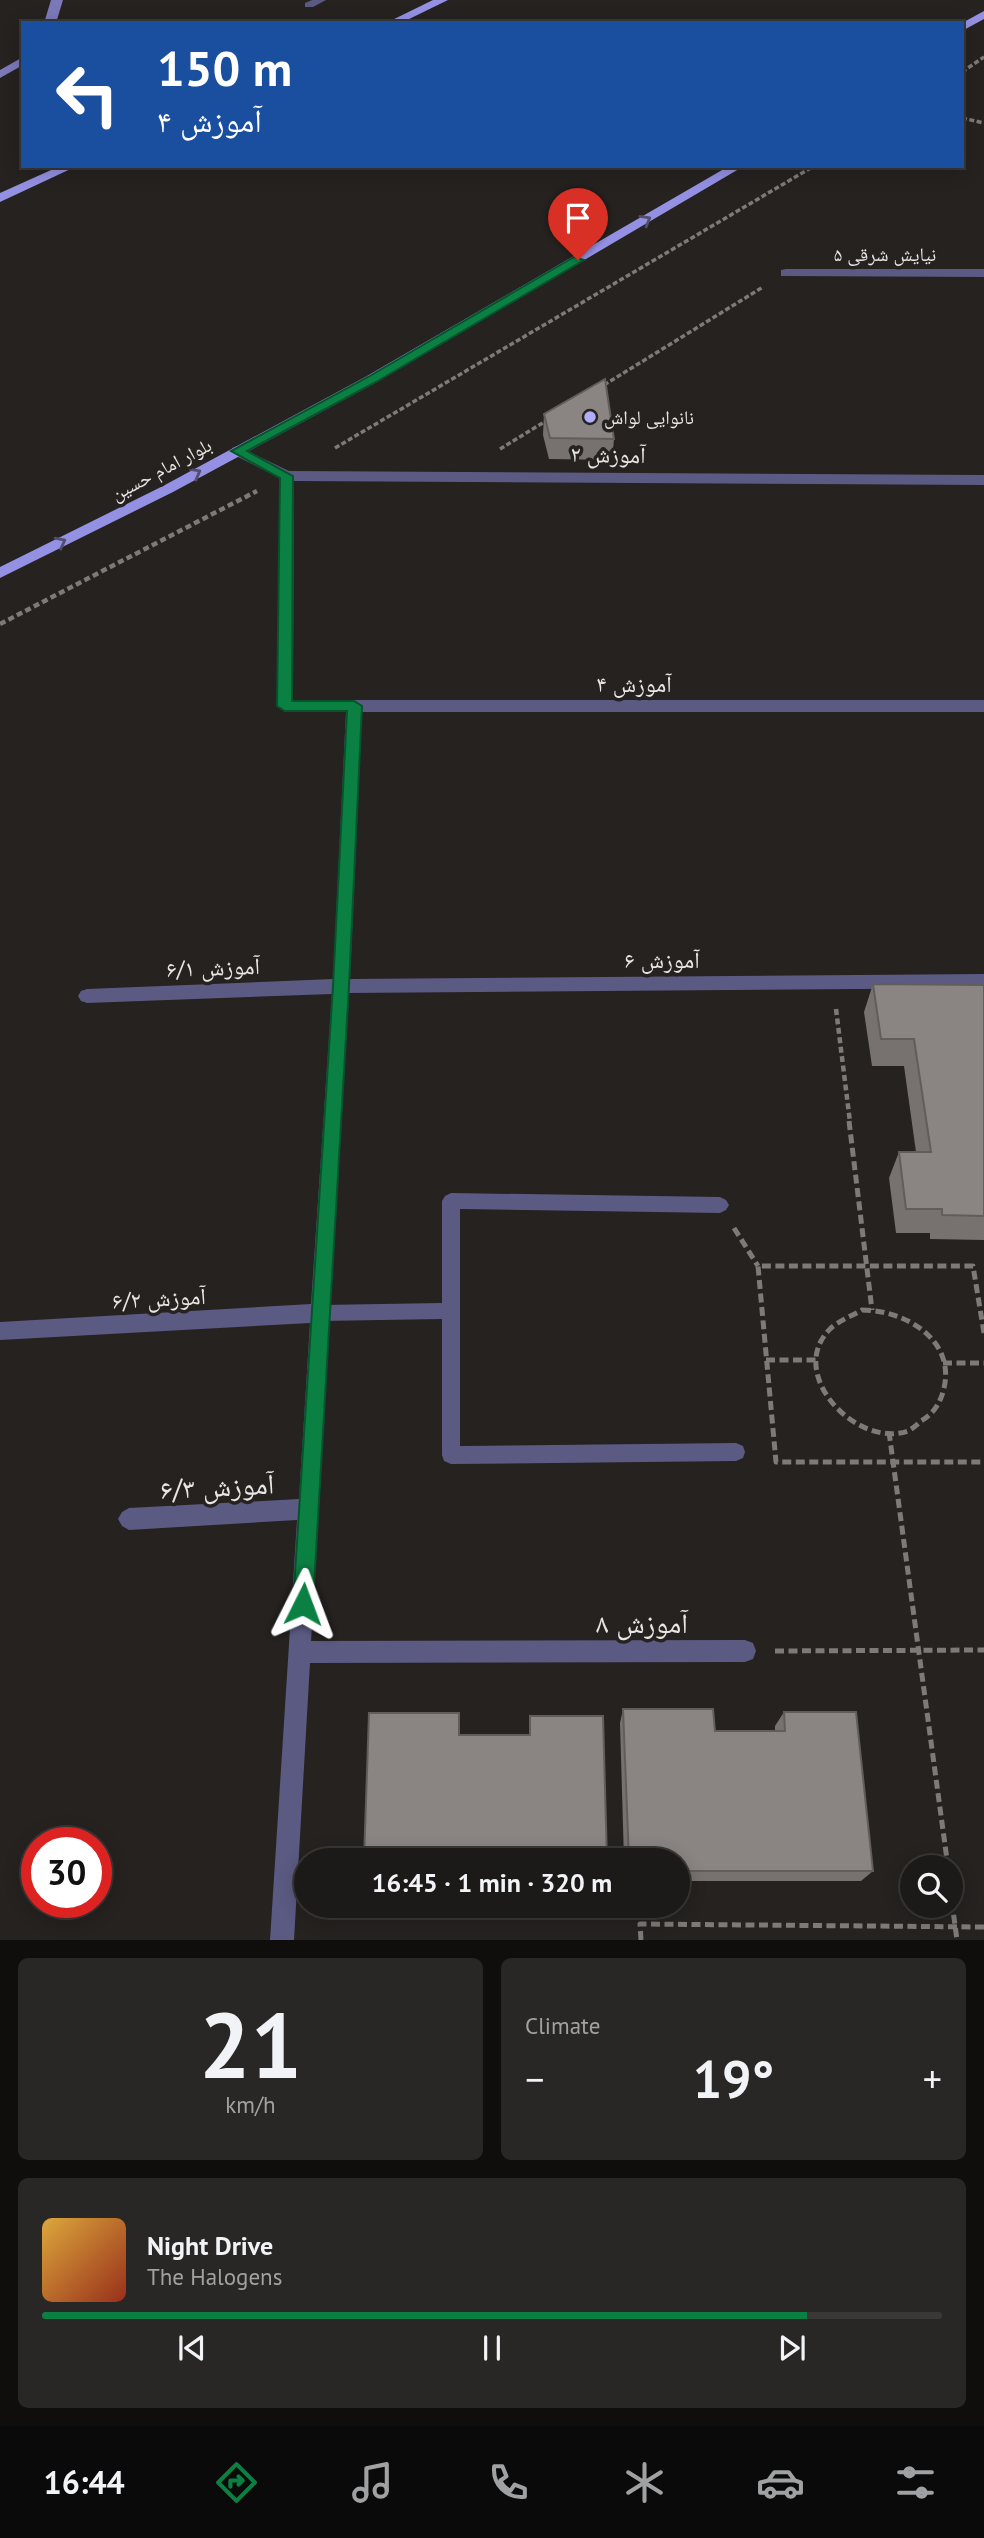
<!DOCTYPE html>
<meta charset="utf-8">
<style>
:root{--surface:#1c1a18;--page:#292725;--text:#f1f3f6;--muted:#a0a1a2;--line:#3a3837;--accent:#0b8043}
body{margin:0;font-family:"PT Sans","Noto Naskh Arabic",sans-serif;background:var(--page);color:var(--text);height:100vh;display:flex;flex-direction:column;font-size:26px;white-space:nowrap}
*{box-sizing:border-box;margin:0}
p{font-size:23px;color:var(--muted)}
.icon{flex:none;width:38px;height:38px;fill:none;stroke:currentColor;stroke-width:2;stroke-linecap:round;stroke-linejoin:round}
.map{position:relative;height:1940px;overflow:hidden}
.drawer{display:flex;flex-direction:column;gap:18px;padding:18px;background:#0f0e0d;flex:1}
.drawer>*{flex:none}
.banner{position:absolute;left:21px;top:21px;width:943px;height:147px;border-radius:0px;box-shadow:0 4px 18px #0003,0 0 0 2px var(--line);background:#1a4fa0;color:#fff;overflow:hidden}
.tools{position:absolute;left:900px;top:1855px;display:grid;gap:14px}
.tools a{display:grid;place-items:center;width:63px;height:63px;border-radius:50%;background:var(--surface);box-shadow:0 4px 18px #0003,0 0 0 2px var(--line);font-size:35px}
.speed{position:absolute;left:21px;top:1827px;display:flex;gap:14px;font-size:35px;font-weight:700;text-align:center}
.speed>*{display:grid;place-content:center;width:91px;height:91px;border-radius:50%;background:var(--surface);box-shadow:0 4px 18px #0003,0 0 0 2px var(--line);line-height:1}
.speed .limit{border:10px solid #d22;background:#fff;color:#111}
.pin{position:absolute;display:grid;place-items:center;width:60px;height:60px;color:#fff;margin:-72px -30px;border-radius:50% 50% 50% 0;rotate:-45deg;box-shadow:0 0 7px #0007}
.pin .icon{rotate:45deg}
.me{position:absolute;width:77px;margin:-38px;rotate:3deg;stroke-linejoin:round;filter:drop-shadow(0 0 5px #0008)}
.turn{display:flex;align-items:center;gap:24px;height:147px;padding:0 21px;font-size:32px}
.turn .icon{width:91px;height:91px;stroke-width:2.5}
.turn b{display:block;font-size:49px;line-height:60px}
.big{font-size:52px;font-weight:600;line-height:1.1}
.drawer .widget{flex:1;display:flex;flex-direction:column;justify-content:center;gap:10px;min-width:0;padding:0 24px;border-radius:10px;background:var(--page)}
.drawer .dial{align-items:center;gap:0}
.dial b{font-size:91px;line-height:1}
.song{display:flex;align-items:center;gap:21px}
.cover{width:84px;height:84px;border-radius:10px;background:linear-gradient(135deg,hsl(40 70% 55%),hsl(10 70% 35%))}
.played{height:7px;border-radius:4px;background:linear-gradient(90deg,var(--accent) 85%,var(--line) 85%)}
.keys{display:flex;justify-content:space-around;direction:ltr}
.heat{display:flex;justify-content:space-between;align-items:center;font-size:38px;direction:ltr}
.drawer .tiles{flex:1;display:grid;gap:18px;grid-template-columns:1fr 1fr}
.widget:last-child{grid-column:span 2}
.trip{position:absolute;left:294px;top:1848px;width:396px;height:70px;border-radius:35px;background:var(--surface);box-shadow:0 4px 18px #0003,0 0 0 2px var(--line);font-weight:600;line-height:70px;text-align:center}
.menu{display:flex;height:112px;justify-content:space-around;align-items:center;background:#0b0a0a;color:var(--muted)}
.menu .icon{width:49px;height:49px}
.menu .selected{color:var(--accent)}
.menu b{font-size:32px;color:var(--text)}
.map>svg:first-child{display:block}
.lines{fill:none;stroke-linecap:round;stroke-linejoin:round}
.path-far2{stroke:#7d7a78;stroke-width:3.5;stroke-dasharray:5 2.5;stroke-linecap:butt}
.path-far1{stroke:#7d7a78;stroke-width:4.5;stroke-dasharray:6 3.5;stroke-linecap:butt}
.path{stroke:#7d7a78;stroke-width:5;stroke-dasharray:9 4.5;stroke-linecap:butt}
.lane{fill:#5b5a82;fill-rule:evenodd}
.street{fill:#5b5a82;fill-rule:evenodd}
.secondary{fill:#7b79b9;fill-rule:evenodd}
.primary{fill:#9490e3;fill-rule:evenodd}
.wall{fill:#777270}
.building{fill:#8a8582;stroke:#615d5b;stroke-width:2}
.oneway{stroke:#514e6e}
.route{fill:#0b8043;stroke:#07532c;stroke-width:2}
.poi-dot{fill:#b0aefa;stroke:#252220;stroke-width:2.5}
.labels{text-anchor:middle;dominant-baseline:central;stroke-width:7;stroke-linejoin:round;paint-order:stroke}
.far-street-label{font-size:19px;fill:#e8e6e4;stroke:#252220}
.far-poi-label{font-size:19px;fill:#e8e6e4;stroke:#252220;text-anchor:start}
.street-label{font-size:23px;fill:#e8e6e4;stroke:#252220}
.near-street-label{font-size:28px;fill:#e8e6e4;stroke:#252220}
</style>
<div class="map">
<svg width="984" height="1940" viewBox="0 0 984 1940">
<rect width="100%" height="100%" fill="#252220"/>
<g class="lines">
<g class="path-far2">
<polyline points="962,72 984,57"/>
<polyline points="962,118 984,123"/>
<polyline points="604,385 763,287"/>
<polyline points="335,448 814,166"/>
<polyline points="500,449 549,419"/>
</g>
<g class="path-far1">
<polyline points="0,624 257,491"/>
<polyline points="836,1009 850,1122"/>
</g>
<g class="path">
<polyline points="849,1121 872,1310"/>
<polyline points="734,1228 758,1266"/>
<path d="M862,1310c44,0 96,31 81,82 -4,13 -10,22 -22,29 -3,3 -9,8 -13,10 -51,18 -123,-57 -78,-102 8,-8 22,-13 32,-19z"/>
<polyline points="984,1333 973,1266 758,1266 776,1462 984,1462"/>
<polyline points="766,1360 817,1360"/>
<polyline points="943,1363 984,1363"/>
<polyline points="889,1432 948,1867"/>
<polyline points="775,1651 984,1650"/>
<polyline points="950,1888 957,1940"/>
<polyline points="641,1940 640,1924 984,1927"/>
</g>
<g class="lane">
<polygon points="312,0 326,0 313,7 305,7 305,3"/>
<polygon points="451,1193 720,1197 726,1200 729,1205 726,1210 720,1213 460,1209 460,1446 736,1443 743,1446 745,1452 743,1458 736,1461 451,1464 444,1461 442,1455 442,1319 321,1321 315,1319 312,1313 315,1307 321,1305 442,1303 442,1201 445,1196"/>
</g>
<g class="street">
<polygon points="786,269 984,269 984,277 781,276 781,270"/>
<polygon points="237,446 289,471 984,475 984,485 294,481 293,700 984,700 984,712 362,712 350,979 984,974 984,988 349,993 311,1641 745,1640 753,1643 756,1651 753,1659 745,1662 310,1663 294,1940 270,1940 297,1520 129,1530 122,1526 118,1519 122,1512 129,1508 299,1499 310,1323 0,1340 0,1322 311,1304 332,994 87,1003 81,1001 78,996 81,991 87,989 333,979 346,712 285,712 277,706 280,478 232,454 232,448"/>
</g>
<g class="secondary">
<polygon points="51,0 63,0 56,23 44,23"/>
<polygon points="23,57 23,65 0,78 0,70"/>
</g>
<g class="primary">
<polygon points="433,0 448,0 401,23 386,23"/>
<polygon points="984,11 984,19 962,31 962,23"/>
<polygon points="60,166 77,166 0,202 0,193"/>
<polygon points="729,166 744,166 377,382 173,492 0,578 0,567 163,486 367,376"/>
</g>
</g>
<g class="wall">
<polygon points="544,414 614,439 612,460 549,459 543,435"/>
<polygon points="873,984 984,985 984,1240 930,1239 930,1233 896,1233 889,1178 899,1152 916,1152 904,1066 872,1066 864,1012"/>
<polygon points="623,1709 715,1731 775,1731 775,1726 784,1712 873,1871 861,1881 677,1881 677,1860 624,1860 620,1723"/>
</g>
<g class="building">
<polygon points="605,379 614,439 550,438 544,414"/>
<polygon points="873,984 984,985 984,1216 942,1215 942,1209 906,1209 899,1152 931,1152 914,1039 881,1039"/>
<polygon points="623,1709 713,1709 715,1731 785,1731 784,1712 856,1712 873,1871 677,1871 677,1860 629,1860"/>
<polygon points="369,1713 459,1713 459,1735 530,1735 530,1716 603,1716 607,1860 364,1860"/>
</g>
<defs><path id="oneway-chevron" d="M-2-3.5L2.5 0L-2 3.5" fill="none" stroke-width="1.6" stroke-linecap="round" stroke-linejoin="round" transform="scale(1.75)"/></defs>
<g class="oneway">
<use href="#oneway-chevron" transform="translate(646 220) rotate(-30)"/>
<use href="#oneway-chevron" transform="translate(196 473) rotate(-29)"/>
<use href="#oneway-chevron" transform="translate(61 542) rotate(-27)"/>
</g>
<polygon class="route" points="574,257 584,260 376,382 247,451 293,476 292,701 354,701 362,706 349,986 313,1604 310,1611 303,1614 296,1611 293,1604 333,986 347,711 285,711 277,706 280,478 231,451 368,377"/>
<circle class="poi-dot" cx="590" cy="417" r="7"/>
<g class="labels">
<g class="far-street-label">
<text x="885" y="254">نیایش شرقی ۵</text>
<text transform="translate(161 469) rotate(-28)">بلوار امام حسین</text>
</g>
<g class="far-poi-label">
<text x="604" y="417">نانوایی لواش</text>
</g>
<g class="street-label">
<text transform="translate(608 454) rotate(1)">آموزش ۲</text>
<text x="634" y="683">آموزش ۴</text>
<text x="662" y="959">آموزش ۶</text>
<text transform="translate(213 967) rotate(-2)">آموزش ۶/۱</text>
<text transform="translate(159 1298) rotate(-3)">آموزش ۶/۲</text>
</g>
<g class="near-street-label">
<text transform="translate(217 1486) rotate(-3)">آموزش ۶/۳</text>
<text x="642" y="1622">آموزش ۸</text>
</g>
</g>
</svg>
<div class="tools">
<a><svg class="icon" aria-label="search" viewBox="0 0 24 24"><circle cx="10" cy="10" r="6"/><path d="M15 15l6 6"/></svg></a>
</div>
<div class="speed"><div class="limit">30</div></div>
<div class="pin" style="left:578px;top:260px;background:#d93025"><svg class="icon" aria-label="arrive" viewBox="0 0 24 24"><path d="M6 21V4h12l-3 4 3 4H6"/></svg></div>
<svg class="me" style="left:303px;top:1604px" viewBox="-20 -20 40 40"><path d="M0-17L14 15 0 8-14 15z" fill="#0b8043" stroke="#fff" stroke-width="4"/></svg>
<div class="trip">16:45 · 1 min · 320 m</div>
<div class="banner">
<div class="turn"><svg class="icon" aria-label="left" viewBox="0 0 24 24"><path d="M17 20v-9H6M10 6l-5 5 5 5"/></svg><div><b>150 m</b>آموزش ۴</div></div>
</div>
</div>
<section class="drawer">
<div class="tiles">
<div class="widget dial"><b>21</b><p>km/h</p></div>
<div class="widget"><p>Climate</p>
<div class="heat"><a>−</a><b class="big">19°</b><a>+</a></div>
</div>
<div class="widget">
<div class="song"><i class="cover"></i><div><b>Night Drive</b><p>The Halogens</p></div></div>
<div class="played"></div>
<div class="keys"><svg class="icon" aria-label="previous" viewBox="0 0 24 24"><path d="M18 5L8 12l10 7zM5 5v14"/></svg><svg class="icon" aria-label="pause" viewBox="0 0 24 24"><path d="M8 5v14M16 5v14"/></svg><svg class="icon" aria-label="next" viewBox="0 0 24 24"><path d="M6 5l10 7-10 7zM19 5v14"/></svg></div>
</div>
</div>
</section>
<nav class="menu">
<b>16:44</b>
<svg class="icon selected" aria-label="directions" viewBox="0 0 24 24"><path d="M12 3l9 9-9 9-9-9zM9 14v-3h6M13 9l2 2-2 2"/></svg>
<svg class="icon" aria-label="music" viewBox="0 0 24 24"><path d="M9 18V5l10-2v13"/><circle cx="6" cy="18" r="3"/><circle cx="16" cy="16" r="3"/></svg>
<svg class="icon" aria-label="phone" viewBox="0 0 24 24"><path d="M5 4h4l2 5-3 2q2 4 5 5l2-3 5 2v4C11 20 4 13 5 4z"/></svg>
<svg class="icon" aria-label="climate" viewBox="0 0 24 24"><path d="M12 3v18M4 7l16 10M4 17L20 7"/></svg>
<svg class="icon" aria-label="car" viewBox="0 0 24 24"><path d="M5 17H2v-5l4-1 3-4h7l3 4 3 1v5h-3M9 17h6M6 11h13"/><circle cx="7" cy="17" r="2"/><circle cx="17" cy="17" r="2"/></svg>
<svg class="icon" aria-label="filters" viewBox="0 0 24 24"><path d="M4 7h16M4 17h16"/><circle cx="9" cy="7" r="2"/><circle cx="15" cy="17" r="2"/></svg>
</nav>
